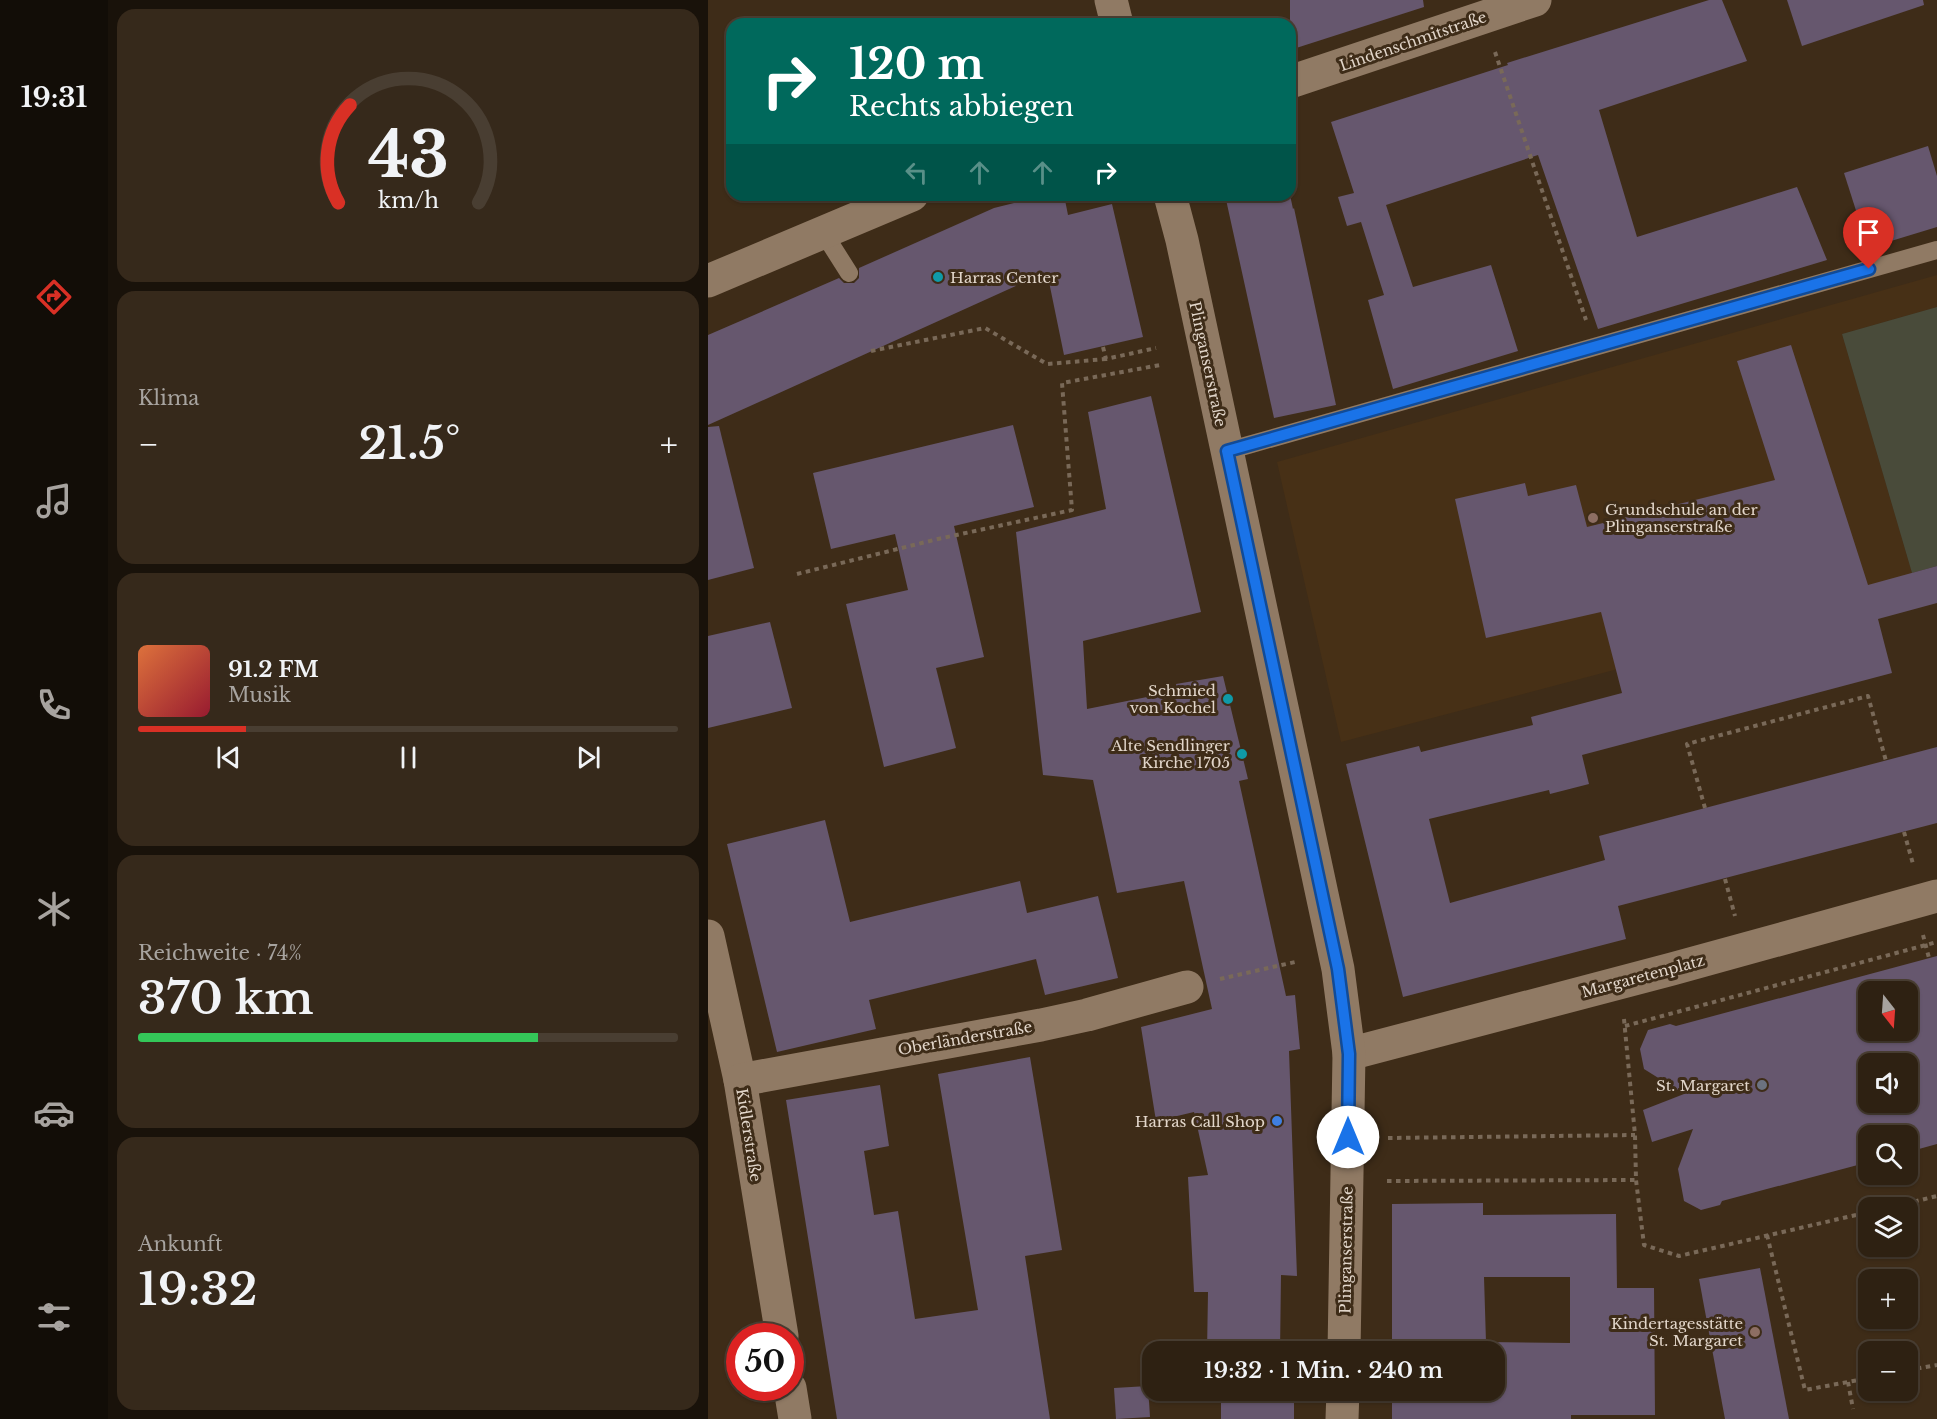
<!DOCTYPE html>
<html lang="de">
<meta charset="utf-8">
<style>
:root{--surface:#2e2112;--page:#36291b;--text:#f1f3f6;--muted:#a7a39f;--line:#493e32;--accent:#d93025}
body{margin:0;font-family:"Libre Baskerville",serif;background:var(--page);color:var(--text);height:100vh;display:flex;flex-direction:column;font-size:22px;white-space:nowrap}
*{box-sizing:border-box;margin:0}
p{font-size:20px;color:var(--muted)}
.icon{flex:none;width:33px;height:33px;fill:none;stroke:currentColor;stroke-width:2;stroke-linecap:round;stroke-linejoin:round}
.map{position:relative;flex:1;overflow:hidden}
.side{display:flex;flex-direction:column;gap:9px;padding:9px;background:#19120a;width:600px}
.side>*{flex:none}
.hud{position:absolute;left:18px;top:18px;width:570px;height:183px;border-radius:18px;box-shadow:0 2px 4px #0004,0 0 0 2px var(--line);background:#00695c;color:#fff;overflow:hidden}
.needle{width:39px;rotate:163deg}
.controls{position:absolute;left:1150px;top:981px;display:grid;gap:12px}
.controls a{display:grid;place-items:center;width:60px;height:60px;border-radius:12px;background:var(--surface);box-shadow:0 2px 4px #0004,0 0 0 2px var(--line);font-size:30px}
.speed{position:absolute;left:18px;top:1323px;display:flex;gap:12px;font-size:30px;font-weight:700;text-align:center}
.speed>*{display:grid;place-content:center;width:78px;height:78px;border-radius:50%;background:var(--surface);box-shadow:0 2px 4px #0004,0 0 0 2px var(--line);line-height:1}
.speed .limit{border:9px solid #d22;background:#fff;color:#111}
.pin{position:absolute;display:grid;place-items:center;width:51px;height:51px;color:#fff;margin:-62px -26px;border-radius:50% 50% 50% 0;rotate:-45deg;box-shadow:0 0 6px #0007}
.pin .icon{rotate:45deg}
.me{position:absolute;width:66px;margin:-33px;rotate:0deg;stroke-linejoin:round;filter:drop-shadow(0 0 4px #0008)}
.turn{display:flex;align-items:center;gap:21px;height:126px;padding:0 24px;font-size:27px}
.turn .icon{width:78px;height:78px;stroke-width:2.5}
.turn b{display:block;font-size:42px;line-height:51px}
.lanes{display:flex;align-items:center;height:57px;padding:0 24px;background:#0003;justify-content:center;gap:30px;direction:ltr}
.lanes .off{opacity:.35}
.big{font-size:45px;font-weight:600;line-height:1.1}
.side .card{flex:1;display:flex;flex-direction:column;justify-content:center;gap:9px;min-width:0;padding:0 21px;border-radius:18px;background:var(--page)}
.side .dial{align-items:center;gap:0}
.dial svg{height:156px;overflow:visible;fill:none;stroke:var(--line);stroke-width:7;stroke-linecap:round;text-anchor:middle}
.dial text{fill:var(--text);stroke:none}
.song{display:flex;align-items:center;gap:18px}
.cover{width:72px;height:72px;border-radius:9px;background:linear-gradient(135deg,hsl(20 70% 55%),hsl(350 70% 35%))}
.played{height:6px;border-radius:3px;background:linear-gradient(90deg,var(--accent) 20%,var(--line) 20%)}
.keys{display:flex;justify-content:space-around;direction:ltr}
.heat{display:flex;justify-content:space-between;align-items:center;font-size:33px;direction:ltr}
.charge{height:9px;border-radius:4px;background:linear-gradient(90deg,#34c759 74%,var(--line) 0)}
.trip{position:absolute;left:434px;top:1341px;width:363px;height:60px;border-radius:18px;background:var(--surface);box-shadow:0 2px 4px #0004,0 0 0 2px var(--line);font-weight:600;line-height:60px;text-align:center}
main{display:flex;flex:1;min-height:0}
.tab-bar{display:flex;flex-direction:column;width:108px;justify-content:space-around;align-items:center;background:#120d07;color:var(--muted)}
.tab-bar .icon{width:42px;height:42px}
.tab-bar .selected{color:var(--accent)}
.tab-bar b{font-size:27px;color:var(--text)}
.map>svg:first-child{display:block}
.built{fill:#473016}
.green{fill:#494b3a}
.building{fill:#66576e;fill-rule:evenodd}
.lines{fill:none;stroke-linecap:round;stroke-linejoin:round}
.path{stroke:#796958;stroke-width:4;stroke-dasharray:4.5 4.5;stroke-linecap:butt}
.lane{stroke:#907a64;stroke-width:18}
.street{stroke:#907a64;stroke-width:33}
.secondary{stroke:#907a64;stroke-width:33}
.route-casing{stroke:#114b97;stroke-width:15}
.route{stroke:#1a73e8;stroke-width:10}
.culture-dot{fill:#0f9aa8;stroke:#3e2c18;stroke-width:2}
.education-dot{fill:#8d6e63;stroke:#3e2c18;stroke-width:2}
.worship-dot{fill:#6b7280;stroke:#3e2c18;stroke-width:2}
.shop-dot{fill:#3f7fe0;stroke:#3e2c18;stroke-width:2}
.labels{text-anchor:middle;dominant-baseline:central;stroke-width:6;stroke-linejoin:round;paint-order:stroke}
.street-label{font-size:15px;fill:#e2d6ca;stroke:#3e2c18}
.poi-label{font-size:15px;fill:#e2d6ca;stroke:#3e2c18;text-anchor:end}
</style>
<main>
<nav class="tab-bar">
<b>19:31</b>
<svg class="icon selected" aria-label="directions" viewBox="0 0 24 24"><path d="M12 3l9 9-9 9-9-9zM9 14v-3h6M13 9l2 2-2 2"/></svg>
<svg class="icon" aria-label="music" viewBox="0 0 24 24"><path d="M9 18V5l10-2v13"/><circle cx="6" cy="18" r="3"/><circle cx="16" cy="16" r="3"/></svg>
<svg class="icon" aria-label="phone" viewBox="0 0 24 24"><path d="M5 4h4l2 5-3 2q2 4 5 5l2-3 5 2v4C11 20 4 13 5 4z"/></svg>
<svg class="icon" aria-label="climate" viewBox="0 0 24 24"><path d="M12 3v18M4 7l16 10M4 17L20 7"/></svg>
<svg class="icon" aria-label="car" viewBox="0 0 24 24"><path d="M5 17H2v-5l4-1 3-4h7l3 4 3 1v5h-3M9 17h6M6 11h13"/><circle cx="7" cy="17" r="2"/><circle cx="17" cy="17" r="2"/></svg>
<svg class="icon" aria-label="filters" viewBox="0 0 24 24"><path d="M4 7h16M4 17h16"/><circle cx="9" cy="7" r="2"/><circle cx="15" cy="17" r="2"/></svg>
</nav>
<section class="side">
<div class="card dial"><svg viewBox="0 0 100 80">
<path d="M14 69A42 42 0 1 1 86 69"/>
<path d="M14 69A42 42 0 0 1 20 19" stroke="#d93025"/>
<text x="50" y="56" font-size="32" font-weight="700">43</text>
<text x="50" y="72" font-size="11">km/h</text>
</svg></div>
<div class="card"><p>Klima</p>
<div class="heat"><a>−</a><b class="big">21.5°</b><a>+</a></div>
</div>
<div class="card">
<div class="song"><i class="cover"></i><div><b>91.2 FM</b><p>Musik</p></div></div>
<div class="played"></div>
<div class="keys"><svg class="icon" aria-label="previous" viewBox="0 0 24 24"><path d="M18 5L8 12l10 7zM5 5v14"/></svg><svg class="icon" aria-label="pause" viewBox="0 0 24 24"><path d="M8 5v14M16 5v14"/></svg><svg class="icon" aria-label="next" viewBox="0 0 24 24"><path d="M6 5l10 7-10 7zM19 5v14"/></svg></div>
</div>
<div class="card"><p>Reichweite · 74%</p><b class="big">370 km</b><div class="charge"></div></div>
<div class="card"><p>Ankunft</p><b class="big">19:32</b></div>
</section>
<div class="map">
<svg width="1229" height="1419" viewBox="0 0 1229 1419">
<rect width="100%" height="100%" fill="#3e2c18"/>
<polygon class="built" points="1229,275 1229,307 1134,334 1209,590 633,742 569,462"/>
<polygon class="green" points="1229,307 1229,566 1204,573 1134,334"/>
<g class="building">
<polygon points="582,0 715,0 716,7 582,50"/>
<polygon points="1001,0 1014,0 1039,61 891,110 929,237 1089,187 1119,260 890,329 830,155 678,205 705,287 783,265 810,351 685,389 660,300 676,295 653,222 639,226 630,197 646,193 623,122 800,65 799,63"/>
<polygon points="1079,0 1215,0 1216,5 1094,46"/>
<polygon points="1220,146 1229,176 1229,227 1160,248 1136,173"/>
<polygon points="338,195 356,195 360,215 404,204 435,337 356,355 339,272 0,425 0,335 131,278 136,283 146,283 151,278 151,268 286,208"/>
<polygon points="517,195 582,195 585,209 586,208 628,405 566,418"/>
<polygon points="1083,345 1160,585 1229,566 1229,603 1170,619 1184,673 874,755 881,784 842,794 841,790 721,819 742,903 897,860 891,836 1229,747 1229,823 910,906 918,939 695,997 638,764 711,746 713,752 825,725 823,717 914,693 893,612 778,638 747,499 817,483 820,496 868,485 879,527 1067,480 1029,361"/>
<polygon points="443,396 493,612 375,641 379,709 469,691 468,684 515,676 540,779 531,781 578,996 587,995 592,1049 581,1051 589,1276 573,1275 572,1352 499,1352 500,1292 486,1292 480,1177 500,1175 486,1112 448,1121 433,1027 504,1009 476,881 409,893 385,780 335,775 308,532 398,509 380,412"/>
<polygon points="305,425 326,507 246,526 276,657 228,668 248,748 176,767 138,604 200,590 187,534 123,549 105,473"/>
<polygon points="11,426 46,568 0,580 0,427"/>
<polygon points="62,622 84,708 0,728 0,636"/>
<polygon points="117,820 142,922 312,881 319,913 390,896 410,978 337,995 328,959 161,1000 168,1029 69,1052 19,844"/>
<path d="M1229,956v188l-29,8v-16h-39v26l-147,39 -2,4 -19,5 -17,-9 -6,-32 15,-40 -41,13 -9,-32 41,-16 -40,-25 -4,-20 8,-19 22,-6 6,2zM1161,992h39v38h-39zM1161,1064h39v38h-39z"/>
<polygon points="322,1057 354,1250 317,1256 342,1419 129,1419 78,1100 172,1085 181,1146 156,1151 166,1215 190,1211 207,1319 270,1310 230,1074"/>
<path d="M775,1203v12l133,-1 1,74h37l1,127h-84v4h-179v-29h102v-38h-102v-148zM776,1277h86v66l-84,-1z"/>
<polygon points="1052,1268 1081,1419 1017,1419 991,1279"/>
<polygon points="440,1386 442,1417 408,1419 406,1388"/>
<rect x="513" y="1390" width="73" height="29"/>
</g>
<g class="lines">
<g class="path">
<polyline points="787,52 878,320"/>
<polyline points="395,347 398,359 448,348"/>
<polyline points="163,351 277,328 339,364 398,359"/>
<polyline points="89,574 230,539 364,510 354,383 452,365"/>
<polyline points="997,808 979,744 1160,696 1178,761"/>
<polyline points="1196,832 1205,864"/>
<polyline points="1017,879 1027,916"/>
<polyline points="1215,935 1221,958"/>
<polyline points="512,979 587,962"/>
<polyline points="916,1019 927,1135 928,1180 936,1245 971,1256 1161,1212"/>
<polyline points="917,1026 1229,942"/>
<polyline points="680,1138 927,1135"/>
<polyline points="679,1181 928,1180"/>
<polyline points="1180,1208 1229,1196"/>
<polyline points="1059,1235 1097,1390 1161,1378"/>
<polyline points="1200,1370 1229,1365"/>
<polyline points="1140,1382 1145,1409"/>
</g>
<g class="lane">
<polyline points="115,232 141,273"/>
<polyline points="519,451 1229,250"/>
</g>
<g class="street">
<polyline points="582,82 827,0"/>
<polyline points="0,281 204,195"/>
<polyline points="0,936 32,1080 74,1336"/>
<polyline points="641,1054 964,969 1229,896"/>
<polyline points="32,1080 333,1025 379,1015 479,987"/>
<polyline points="82,1388 87,1419"/>
</g>
<g class="secondary">
<polyline points="403,0 409,24"/>
<polyline points="462,195 474,240 630,969 641,1054 636,1352"/>
<polyline points="634,1419 635,1390"/>
</g>
</g>
<g class="lines">
<g class="route-casing">
<polyline id="route" points="640,1137 641,1054 630,969 519,451 1161,269"/>
</g>
<use href="#route" class="route"/>
</g>
<g class="culture-dot">
<circle cx="230" cy="277" r="6"/>
<circle cx="520" cy="699" r="6"/>
<circle cx="534" cy="754" r="6"/>
</g>
<g class="education-dot">
<circle cx="885" cy="518" r="6"/>
<circle cx="1047" cy="1332" r="6"/>
</g>
<circle class="worship-dot" cx="1054" cy="1085" r="6"/>
<circle class="shop-dot" cx="569" cy="1121" r="6"/>
<g class="labels">
<g class="street-label">
<text transform="translate(705 41) rotate(-19)">Lindenschmitstraße</text>
<text transform="translate(500 364) rotate(78)">Plinganserstraße</text>
<text transform="translate(935 976) rotate(-15)">Margaretenplatz</text>
<text transform="translate(257 1038) rotate(-10)">Oberländerstraße</text>
<text transform="translate(41 1135) rotate(81)">Kidlerstraße</text>
<text transform="translate(638 1250) rotate(-89)">Plinganserstraße</text>
</g>
<g class="poi-label">
<text x="242" y="277" text-anchor="start">Harras Center</text>
<text x="897" y="509" text-anchor="start">Grundschule an der<tspan x="897" dy="17">Plinganserstraße</tspan></text>
<text x="508" y="690">Schmied<tspan x="508" dy="17">von Kochel</tspan></text>
<text x="522" y="745">Alte Sendlinger<tspan x="522" dy="17">Kirche 1705</tspan></text>
<text x="1042" y="1085">St. Margaret</text>
<text x="557" y="1121">Harras Call Shop</text>
<text x="1035" y="1323">Kindertagesstätte<tspan x="1035" dy="17">St. Margaret</tspan></text>
</g>
</g>
</svg>
<div class="controls">
<a><svg class="needle" viewBox="-14 -14 28 28"><path d="M0-13l5 13h-10z" fill="#e53935"/><path d="M0 13l5-13h-10z" fill="#a7a39f"/></svg></a>
<a><svg class="icon" aria-label="sound" viewBox="0 0 24 24"><path d="M4 9h4l5-4v14l-5-4H4zM17 9q2 3 0 6"/></svg></a>
<a><svg class="icon" aria-label="search" viewBox="0 0 24 24"><circle cx="10" cy="10" r="6"/><path d="M15 15l6 6"/></svg></a>
<a><svg class="icon" aria-label="layers" viewBox="0 0 24 24"><path d="M12 4l9 5-9 5-9-5zM3 14l9 5 9-5"/></svg></a>
<a>+</a>
<a>−</a>
</div>
<div class="speed"><div class="limit">50</div></div>
<div class="pin" style="left:1161px;top:269px;background:#d93025"><svg class="icon" aria-label="arrive" viewBox="0 0 24 24"><path d="M6 21V4h12l-3 4 3 4H6"/></svg></div>
<svg class="me" style="left:640px;top:1137px" viewBox="-20 -20 40 40"><circle r="19" fill="#fff"/><path d="M0-13L10 11 0 6-10 11z" fill="#1a73e8"/></svg>
<div class="trip">19:32 · 1 Min. · 240 m</div>
<div class="hud">
<div class="turn"><svg class="icon" aria-label="right" viewBox="0 0 24 24"><path d="M7 20v-9h11M14 6l5 5-5 5"/></svg><div><b>120 m</b>Rechts abbiegen</div></div>
<div class="lanes"><svg class="icon off" aria-label="left" viewBox="0 0 24 24"><path d="M17 20v-9H6M10 6l-5 5 5 5"/></svg><svg class="icon off" aria-label="ahead" viewBox="0 0 24 24"><path d="M12 20V5M6 11l6-6 6 6"/></svg><svg class="icon off" aria-label="ahead" viewBox="0 0 24 24"><path d="M12 20V5M6 11l6-6 6 6"/></svg><svg class="icon" aria-label="right" viewBox="0 0 24 24"><path d="M7 20v-9h11M14 6l5 5-5 5"/></svg></div>
</div>
</div>
</main>
